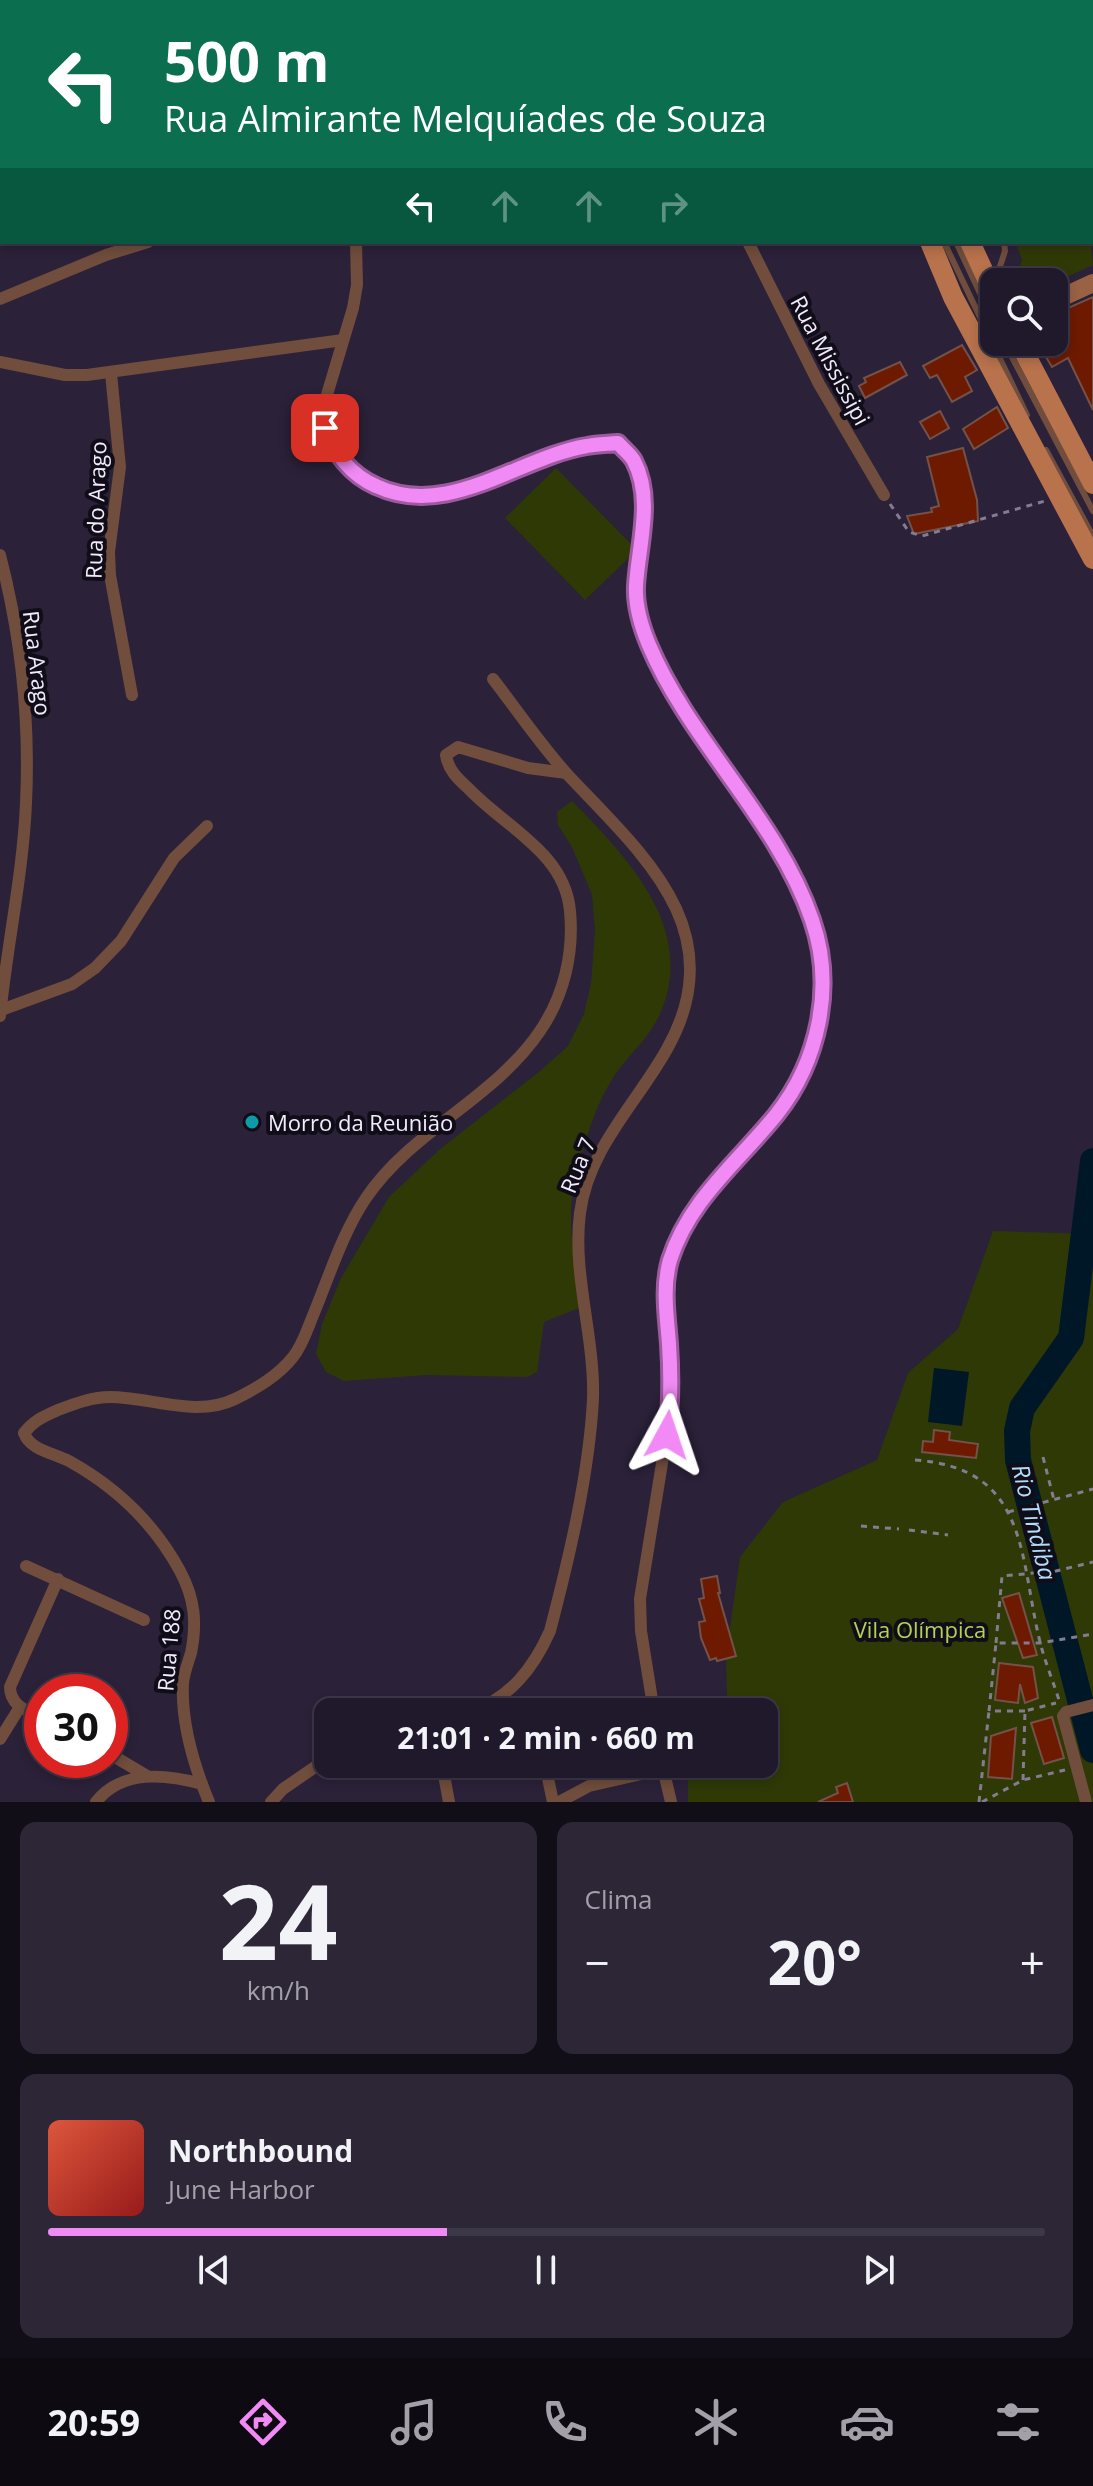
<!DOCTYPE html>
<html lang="pt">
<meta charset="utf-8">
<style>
:root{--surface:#20192b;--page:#2d2637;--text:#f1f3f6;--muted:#a2a0a9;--line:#3d3847;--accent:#f18af4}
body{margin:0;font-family:"Open Sans",sans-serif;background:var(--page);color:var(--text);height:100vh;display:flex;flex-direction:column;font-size:30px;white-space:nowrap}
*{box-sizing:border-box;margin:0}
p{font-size:26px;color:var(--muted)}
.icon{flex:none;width:44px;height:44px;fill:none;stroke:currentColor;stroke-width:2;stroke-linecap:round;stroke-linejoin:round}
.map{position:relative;height:1802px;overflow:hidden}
.drawer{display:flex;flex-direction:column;gap:20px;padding:20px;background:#120e18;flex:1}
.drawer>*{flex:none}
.top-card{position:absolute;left:0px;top:0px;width:1094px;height:244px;box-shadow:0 4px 12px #0003,0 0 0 2px var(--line);background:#0b6e4f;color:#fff;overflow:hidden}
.tools{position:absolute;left:980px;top:268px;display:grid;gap:16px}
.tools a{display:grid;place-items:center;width:88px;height:88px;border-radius:16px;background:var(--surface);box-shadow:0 4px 12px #0003,0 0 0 2px var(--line);font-size:40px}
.speed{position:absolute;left:24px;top:1674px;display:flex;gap:16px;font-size:40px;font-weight:700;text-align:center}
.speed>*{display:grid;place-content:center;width:104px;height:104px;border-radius:50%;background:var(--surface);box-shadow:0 4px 12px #0003,0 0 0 2px var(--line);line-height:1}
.speed .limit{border:12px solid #d22;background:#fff;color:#111}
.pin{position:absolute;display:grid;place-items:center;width:68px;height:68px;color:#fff;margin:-34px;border-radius:16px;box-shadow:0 4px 12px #0006}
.me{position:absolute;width:88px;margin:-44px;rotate:5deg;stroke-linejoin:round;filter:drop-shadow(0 0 6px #0008)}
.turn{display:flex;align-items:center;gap:28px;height:168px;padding:0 32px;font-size:36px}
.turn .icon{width:104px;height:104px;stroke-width:2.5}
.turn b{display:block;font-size:56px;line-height:68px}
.lanes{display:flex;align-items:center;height:76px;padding:0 32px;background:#0003;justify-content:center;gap:40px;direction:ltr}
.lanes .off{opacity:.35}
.big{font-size:60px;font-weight:700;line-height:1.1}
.drawer .widget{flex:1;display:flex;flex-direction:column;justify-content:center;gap:12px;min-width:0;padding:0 28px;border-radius:16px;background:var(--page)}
.drawer .dial{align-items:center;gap:0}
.dial b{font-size:104px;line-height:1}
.song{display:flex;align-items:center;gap:24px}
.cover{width:96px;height:96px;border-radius:12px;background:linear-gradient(135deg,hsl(10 70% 55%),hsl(0 70% 35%))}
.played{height:8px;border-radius:4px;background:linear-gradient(90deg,var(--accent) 40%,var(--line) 40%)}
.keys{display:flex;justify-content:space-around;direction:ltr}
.heat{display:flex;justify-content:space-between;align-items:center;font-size:44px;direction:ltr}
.drawer .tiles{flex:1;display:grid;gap:20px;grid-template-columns:1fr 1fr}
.widget:last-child{grid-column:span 2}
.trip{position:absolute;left:314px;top:1698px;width:464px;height:80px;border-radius:16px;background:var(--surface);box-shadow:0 4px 12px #0003,0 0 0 2px var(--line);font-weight:700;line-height:80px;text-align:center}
.dock{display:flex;height:128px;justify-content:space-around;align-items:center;background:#0d0a11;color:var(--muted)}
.dock .icon{width:56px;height:56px}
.dock .on{color:var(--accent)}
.dock b{font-size:36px;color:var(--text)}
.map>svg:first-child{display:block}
.green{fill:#2f3906}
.water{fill:#001728}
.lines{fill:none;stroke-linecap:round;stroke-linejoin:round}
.river{stroke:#001728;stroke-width:26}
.building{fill:#6d1a00;stroke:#735249;stroke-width:2}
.path{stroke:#847c91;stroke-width:3;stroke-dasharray:6 6;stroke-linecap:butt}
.service{stroke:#704d3c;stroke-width:6}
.minor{stroke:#704d3c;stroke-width:12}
.secondary{stroke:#996245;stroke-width:18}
.primary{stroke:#b8724c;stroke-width:20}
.route-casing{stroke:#9d5a9f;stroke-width:20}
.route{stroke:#f18af4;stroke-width:14}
.culture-dot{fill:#0f9aa8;stroke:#110d18;stroke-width:3}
.labels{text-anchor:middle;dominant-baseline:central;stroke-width:8;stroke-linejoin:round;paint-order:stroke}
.street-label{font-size:22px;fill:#f1ebfc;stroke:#110d18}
.poi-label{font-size:22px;fill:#f1ebfc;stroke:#110d18;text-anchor:start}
.park-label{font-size:22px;fill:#b3d157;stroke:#110d18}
.water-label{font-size:24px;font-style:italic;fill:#b2ddfa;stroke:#110d18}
</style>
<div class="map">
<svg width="1093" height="1802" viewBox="0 0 1093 1802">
<rect width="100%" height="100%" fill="#2b2139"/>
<g class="green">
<polygon points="1015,242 1091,242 1093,265 1054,283 1016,282 1022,259"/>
<polygon points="556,468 637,550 585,600 505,518"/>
<path d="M572,801c55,56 127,129 87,215 -10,21 -26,35 -40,53 -23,32 -33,69 -43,106 -6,20 -6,52 -3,73 2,20 11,39 6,60l-35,14 -7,50 -10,5 -101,-2 -82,6 -18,-9 -10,-18 6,-30 19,-46 48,-81 50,-47 101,-79 28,-25 16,-32 7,-31 4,-52 -3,-36 -20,-48 -14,-22 -1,-13z"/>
<polygon points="993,1231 1093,1234 1093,1802 688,1802 688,1764 764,1764 764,1712 665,1712 664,1704 727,1696 726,1656 740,1557 783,1502 877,1460 908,1373 958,1329"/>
</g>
<polygon class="water" points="934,1368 969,1372 962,1426 928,1422"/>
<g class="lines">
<polyline class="river" points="1093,1161 1071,1338 1022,1408 1017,1431 1018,1460 1093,1750"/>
</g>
<g class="building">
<polygon points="1093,297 1093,410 1068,358 1052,367 1037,342 1054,342 1054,332 1059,329 1056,325 1063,321 1059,312"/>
<polygon points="962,345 977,370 965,377 972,391 952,402 937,375 930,378 923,366"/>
<polygon points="900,362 907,375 865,398 859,386 866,382 864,378"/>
<polygon points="997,407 1008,428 974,449 963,429"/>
<polygon points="940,411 949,428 930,439 920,422"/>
<polygon points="963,448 977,500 978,521 914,534 907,516 932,512 931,508 939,506 927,457"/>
<polygon points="934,1430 950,1432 949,1440 978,1444 976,1458 922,1452 923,1441 933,1442"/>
<polygon points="717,1576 720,1593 718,1593 736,1656 717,1661 716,1658 710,1660 701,1638 699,1622 705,1621 699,1599 704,1598 701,1579"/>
<polygon points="1019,1593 1037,1655 1023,1658 1002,1598"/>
<polygon points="999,1663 1033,1667 1038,1698 1025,1703 1020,1684 1018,1703 995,1700"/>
<polygon points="1052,1717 1064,1758 1044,1764 1031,1723"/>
<polygon points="1016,1728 1012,1779 988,1777 991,1736"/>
<polygon points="847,1783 853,1802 818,1802 838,1793 836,1787"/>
</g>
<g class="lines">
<g class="path">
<polyline points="890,504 909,532 922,536 1045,501"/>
<polyline points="1043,1457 1054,1500"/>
<path d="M915,1460c114,8 104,96 125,182 5,20 13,39 19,58"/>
<polyline points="1008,1512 1093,1489"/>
<polyline points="861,1526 899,1529"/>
<polyline points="909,1530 948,1535"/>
<polyline points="996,1643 1002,1576 1056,1571 1093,1562"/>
<polyline points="1025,1711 989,1711 996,1643 1040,1643 1093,1634"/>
<polyline points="1023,1780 1025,1711 1056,1703"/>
<polyline points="979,1802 989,1711"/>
<polyline points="982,1802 1023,1780 1065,1770"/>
</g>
<g class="service">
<polyline points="844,0 845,2"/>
<polyline points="855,0 856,2"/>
<polyline points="1092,31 1093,31"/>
<polyline points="1092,49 1093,51"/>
<polyline points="1092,134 1093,133"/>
<polyline points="1092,205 1093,207"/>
<polyline points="1092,229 1093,231"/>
<polyline points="944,242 1027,415"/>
<polyline points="956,242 994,323"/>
<polyline points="995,282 1005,251 1004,242"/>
<polyline points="1004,342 1093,511"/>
<polyline points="1046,450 1093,536"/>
</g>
<g class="minor">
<polyline points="298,0 298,2"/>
<polyline points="9,2 14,0"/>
<polyline points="785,2 788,0"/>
<polyline points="356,242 357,285 353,308 323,408 331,445 363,480 386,491 417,496 442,494 473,487 586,446 618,443 634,460 643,496 642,542 636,587 638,616 670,684 798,886 813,923 821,963 822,999 818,1032 792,1092 696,1206 671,1258 665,1279 670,1414 640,1599 641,1631 654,1712"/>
<polyline points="748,242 819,384 884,495"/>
<polyline points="0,299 106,255 148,242"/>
<polyline points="0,362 65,375 87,375 343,340"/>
<polyline points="111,373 120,467 109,552 110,575 132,695"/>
<path d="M0,555c21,81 30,164 26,248 -3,71 -19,142 -26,213"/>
<polyline points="1,1010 72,984 95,968 121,941 174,858 207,826"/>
<polyline points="26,1566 144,1620"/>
<path d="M470,1712c40,-14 63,-43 80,-81 19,-73 39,-156 43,-232 2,-62 -21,-125 -13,-186 8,-64 57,-110 87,-164 67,-119 -26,-196 -100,-275 -27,-30 -50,-64 -74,-95"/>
<path d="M42,1718c-14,-7 -32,-12 -32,-31l48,-108"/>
<polyline points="0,1739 20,1707"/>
<polyline points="110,1754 147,1776"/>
<polyline points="442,1764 449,1802"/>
<polyline points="545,1764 553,1802"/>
<polyline points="662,1764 671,1802"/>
<path d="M96,1802c26,-33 70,-28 106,-18"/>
<path d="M209,1802c-15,-36 -28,-79 -26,-119 1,-10 5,-20 8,-30 6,-30 4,-54 -11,-82 -26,-48 -64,-84 -111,-110 -16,-8 -39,-11 -45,-28 10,-13 19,-16 34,-23 16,-6 34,-13 52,-13 41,0 86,21 125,2 22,-11 43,-23 58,-42 10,-12 15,-30 21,-44 16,-39 29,-81 52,-115 46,-68 128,-99 174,-167 24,-35 34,-78 30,-120 -5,-58 -65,-84 -101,-122 -11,-10 -21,-19 -23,-34l12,-8 70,21 38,5"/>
<polyline points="271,1802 283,1789 328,1758"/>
<polyline points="559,1802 589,1786 663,1769"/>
<polyline points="1086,1802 1063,1716 1066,1712 1093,1705"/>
</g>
<polyline class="secondary" points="1054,301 1093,283"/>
<g class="primary">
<polyline points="831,0 832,2"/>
<polyline points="868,0 869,2"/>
<polyline points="930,242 953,297 1093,559"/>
<polyline points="970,242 994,294"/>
<polyline points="1019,342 1093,484"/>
</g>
</g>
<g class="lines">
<g class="route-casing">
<path id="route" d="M325,428c9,25 26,47 51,58 72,34 143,-29 211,-40 10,-2 21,-2 31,-3 5,6 13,12 16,18 20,38 4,86 2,125 -1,21 5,40 13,59 41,97 129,175 163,275 23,66 7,141 -36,195 -38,47 -87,85 -106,145 -8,28 -3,56 -1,84 2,30 2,61 -2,91"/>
</g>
<use href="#route" class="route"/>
</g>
<circle class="culture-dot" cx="252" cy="1122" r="8"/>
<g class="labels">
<g class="street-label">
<text transform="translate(831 360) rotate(62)">Rua Mississipi</text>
<text transform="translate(95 510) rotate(-88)">Rua do Arago</text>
<text transform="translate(38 663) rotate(83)">Rua Arago</text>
<text transform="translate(577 1165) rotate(-68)">Rua 7</text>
<text transform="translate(168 1650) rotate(-85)">Rua 188</text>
</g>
<g class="poi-label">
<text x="268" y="1122">Morro da Reunião</text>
</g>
<g class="park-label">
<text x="920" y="1629">Vila Olímpica</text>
</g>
<g class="water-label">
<text transform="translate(1035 1522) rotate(76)">Rio Tindiba</text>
</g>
</g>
</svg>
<div class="tools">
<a><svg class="icon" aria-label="search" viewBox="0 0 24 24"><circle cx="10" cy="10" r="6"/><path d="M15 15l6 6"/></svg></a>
</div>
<div class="speed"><div class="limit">30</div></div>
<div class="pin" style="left:325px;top:428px;background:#d93025"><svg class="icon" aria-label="arrive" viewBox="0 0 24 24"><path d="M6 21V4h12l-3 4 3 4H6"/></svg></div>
<svg class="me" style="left:667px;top:1435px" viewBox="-20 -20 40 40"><path d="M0-17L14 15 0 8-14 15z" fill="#f18af4" stroke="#fff" stroke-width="4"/></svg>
<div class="trip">21:01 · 2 min · 660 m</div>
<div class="top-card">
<div class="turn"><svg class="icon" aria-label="left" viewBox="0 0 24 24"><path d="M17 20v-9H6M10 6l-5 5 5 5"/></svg><div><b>500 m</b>Rua Almirante Melquíades de Souza</div></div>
<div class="lanes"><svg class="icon" aria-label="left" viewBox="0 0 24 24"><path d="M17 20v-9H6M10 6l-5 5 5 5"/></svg><svg class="icon off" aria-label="ahead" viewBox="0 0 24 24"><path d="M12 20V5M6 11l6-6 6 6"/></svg><svg class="icon off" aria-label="ahead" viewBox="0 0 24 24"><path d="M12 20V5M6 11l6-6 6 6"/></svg><svg class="icon off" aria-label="right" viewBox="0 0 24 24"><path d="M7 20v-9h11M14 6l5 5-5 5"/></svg></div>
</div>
</div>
<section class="drawer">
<div class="tiles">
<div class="widget dial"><b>24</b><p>km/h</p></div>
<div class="widget"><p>Clima</p>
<div class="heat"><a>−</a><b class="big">20°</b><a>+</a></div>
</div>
<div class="widget">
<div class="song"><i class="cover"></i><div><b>Northbound</b><p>June Harbor</p></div></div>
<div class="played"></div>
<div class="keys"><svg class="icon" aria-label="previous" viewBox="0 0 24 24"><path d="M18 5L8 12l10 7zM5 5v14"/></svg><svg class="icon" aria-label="pause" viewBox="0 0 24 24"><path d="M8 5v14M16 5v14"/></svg><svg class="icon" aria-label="next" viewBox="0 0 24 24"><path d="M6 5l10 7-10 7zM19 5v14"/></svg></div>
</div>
</div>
</section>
<nav class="dock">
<b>20:59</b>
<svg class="icon on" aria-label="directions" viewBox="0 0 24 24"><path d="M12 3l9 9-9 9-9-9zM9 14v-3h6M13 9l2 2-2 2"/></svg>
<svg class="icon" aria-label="music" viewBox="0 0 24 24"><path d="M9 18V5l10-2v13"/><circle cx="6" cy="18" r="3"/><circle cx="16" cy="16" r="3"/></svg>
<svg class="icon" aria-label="phone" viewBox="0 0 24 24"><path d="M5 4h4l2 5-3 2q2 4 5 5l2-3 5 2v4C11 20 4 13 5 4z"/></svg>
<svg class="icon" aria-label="climate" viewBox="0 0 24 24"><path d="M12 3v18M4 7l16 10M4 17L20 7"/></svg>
<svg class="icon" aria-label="car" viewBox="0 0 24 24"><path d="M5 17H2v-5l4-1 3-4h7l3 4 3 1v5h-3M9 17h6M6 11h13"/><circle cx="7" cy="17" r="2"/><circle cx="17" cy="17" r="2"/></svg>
<svg class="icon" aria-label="filters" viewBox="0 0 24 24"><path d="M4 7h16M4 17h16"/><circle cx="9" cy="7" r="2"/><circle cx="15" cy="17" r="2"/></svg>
</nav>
